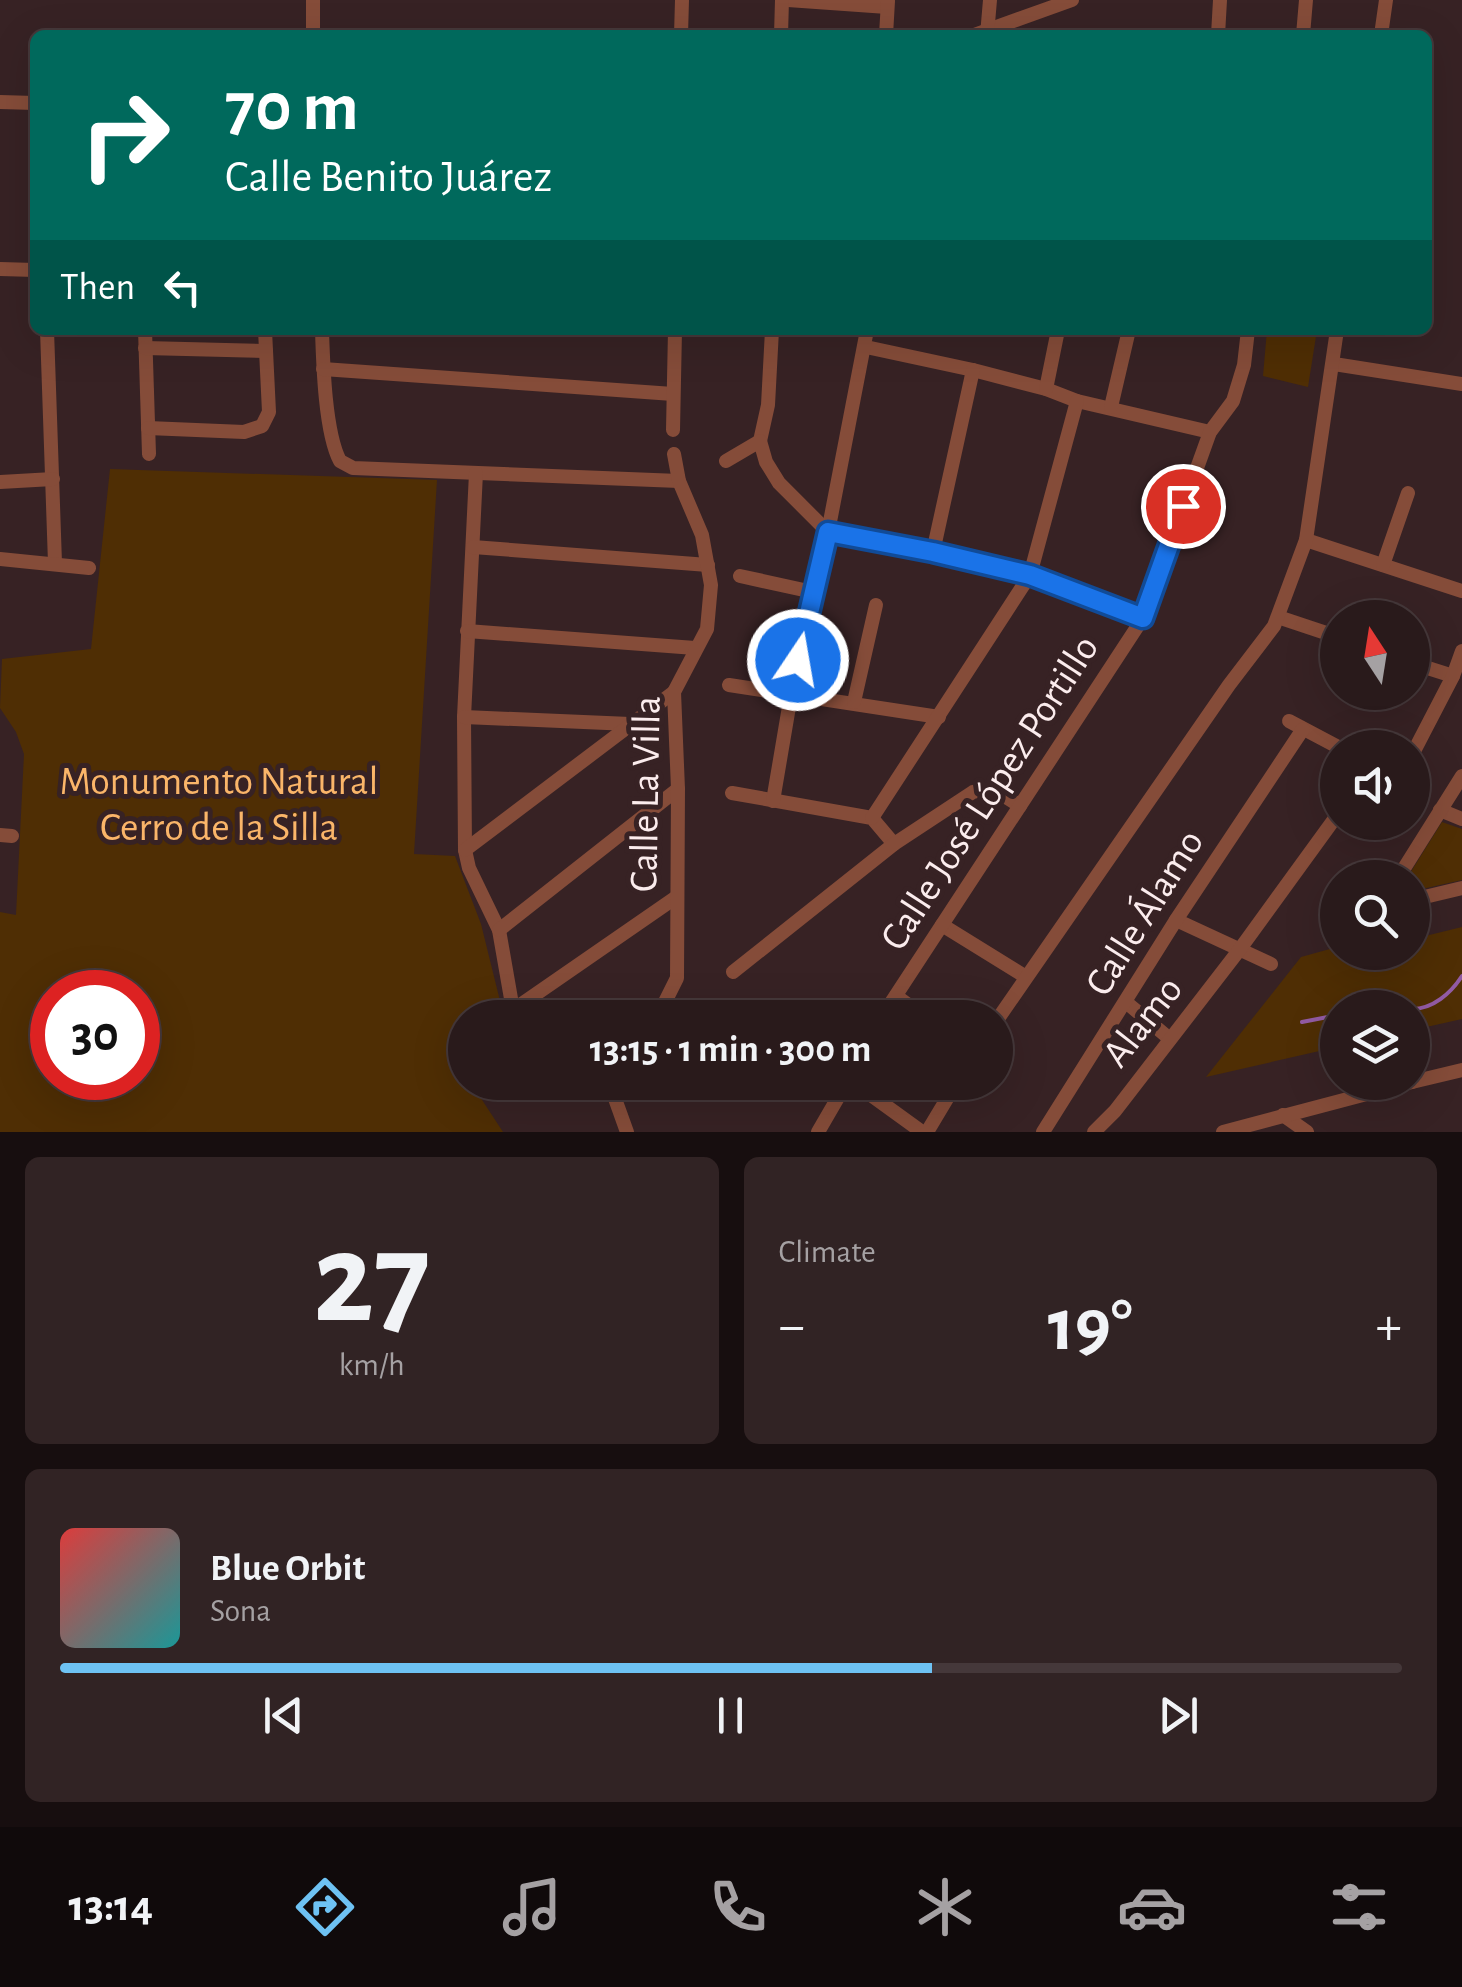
<!DOCTYPE html>
<meta charset="utf-8">
<style>
:root{--surface:#291a1b;--page:#312324;--text:#f1f3f6;--muted:#a5a1a3;--line:#45383a;--accent:#6ec2f3}
body{margin:0;font-family:"Alegreya Sans",sans-serif;background:var(--page);color:var(--text);height:100vh;display:flex;flex-direction:column;font-size:38px;white-space:nowrap}
*{box-sizing:border-box;margin:0}
p{font-size:32px;color:var(--muted)}
.icon{flex:none;width:55px;height:55px;fill:none;stroke:currentColor;stroke-width:2;stroke-linecap:round;stroke-linejoin:round}
.map{position:relative;height:1132px;overflow:hidden}
.panel{display:flex;flex-direction:column;gap:25px;padding:25px;background:#170e0f;flex:1}
.panel>*{flex:none}
.banner{position:absolute;left:30px;top:30px;width:1402px;height:305px;border-radius:15px;box-shadow:0 10px 40px #0002,0 0 0 2px var(--line);background:#00695c;color:#fff;overflow:hidden}
.needle{width:65px;rotate:348deg}
.controls{position:absolute;left:1320px;top:600px;display:grid;gap:20px}
.controls a{display:grid;place-items:center;width:110px;height:110px;border-radius:50%;background:var(--surface);box-shadow:0 10px 40px #0002,0 0 0 2px var(--line);font-size:50px}
.speed{position:absolute;left:30px;top:970px;display:flex;gap:20px;font-size:50px;font-weight:700;text-align:center}
.speed>*{display:grid;place-content:center;width:130px;height:130px;border-radius:50%;background:var(--surface);box-shadow:0 10px 40px #0002,0 0 0 2px var(--line);line-height:1}
.speed .limit{border:15px solid #d22;background:#fff;color:#111}
.pin{position:absolute;display:grid;place-items:center;width:85px;height:85px;color:#fff;margin:-42px;border:5px solid #fff;border-radius:50%;box-shadow:0 2px 10px #0007}
.me{position:absolute;width:110px;margin:-55px;rotate:12deg;stroke-linejoin:round;filter:drop-shadow(0 0 8px #0008)}
.turn{display:flex;align-items:center;gap:35px;height:210px;padding:0 30px;font-size:45px}
.turn .icon{width:130px;height:130px;stroke-width:2.5}
.turn b{display:block;font-size:70px;line-height:85px}
.then{display:flex;align-items:center;height:95px;padding:0 30px;background:#0003;gap:20px;font-size:38px}
.big{font-size:75px;font-weight:700;line-height:1.1}
.panel .widget{flex:1;display:flex;flex-direction:column;justify-content:center;gap:15px;min-width:0;padding:0 35px;border-radius:15px;background:var(--page)}
.panel .dial{align-items:center;gap:0}
.dial b{font-size:130px;line-height:1}
.song{display:flex;align-items:center;gap:30px}
.cover{width:120px;height:120px;border-radius:15px;background:linear-gradient(135deg,hsl(0 70% 55%),hsl(180 70% 35%))}
.played{height:10px;border-radius:5px;background:linear-gradient(90deg,var(--accent) 65%,var(--line) 65%)}
.keys{display:flex;justify-content:space-around;direction:ltr}
.heat{display:flex;justify-content:space-between;align-items:center;font-size:55px;direction:ltr}
.panel .tiles{flex:1;display:grid;gap:25px;grid-template-columns:1fr 1fr}
.widget:last-child{grid-column:span 2}
.trip{position:absolute;left:448px;top:1000px;width:565px;height:100px;border-radius:50px;background:var(--surface);box-shadow:0 10px 40px #0002,0 0 0 2px var(--line);font-weight:700;line-height:100px;text-align:center}
.dock{display:flex;height:160px;justify-content:space-around;align-items:center;background:#100a0b;color:var(--muted)}
.dock .icon{width:70px;height:70px}
.dock .selected{color:var(--accent)}
.dock b{font-size:45px;color:var(--text)}
.map>svg:first-child{display:block}
.green{fill:#4f2e04;fill-rule:evenodd}
.lines{fill:none;stroke-linecap:round;stroke-linejoin:round}
.stream{stroke:#925ba4;stroke-width:4}
.minor{stroke:#854c39;stroke-width:14}
.route-casing{stroke:#114b97;stroke-width:25}
.route{stroke:#1a73e8;stroke-width:18}
.labels{text-anchor:middle;dominant-baseline:central;stroke-width:10;stroke-linejoin:round;paint-order:stroke}
.park-label{font-size:40px;fill:#fab569;stroke:#372224}
.street-label{font-size:40px;fill:#fbeced;stroke:#372224}
</style>
<div class="map">
<svg width="1462" height="1132" viewBox="0 0 1462 1132">
<rect width="100%" height="100%" fill="#372224"/>
<g class="green">
<polygon points="1267,330 1317,330 1308,387 1263,376"/>
<path d="M110,469l327,11 -23,374 41,2 26,68 23,93 -39,1v42h-9l9,14v8l6,1 32,49h-503v-220l16,3 8,-161 -8,-22 -16,-24 2,-49 89,-10zM52,992h86v86h-86z"/>
<polygon points="1442,822 1462,829 1462,880 1413,891 1412,878 1407,878"/>
<polygon points="1462,927 1462,1019 1413,1030 1412,1008 1338,1008 1337,1047 1206,1077 1301,957 1337,947 1338,952 1412,952 1413,939"/>
</g>
<g class="lines">
<g class="stream">
<polyline points="1378,1008 1398,1008"/>
<path d="M1412,1009c21,0 39,-16 50,-33"/>
<polyline points="1302,1022 1338,1015"/>
</g>
<g class="minor">
<polyline points="788,0 887,7"/>
<polyline points="313,35 313,0"/>
<polyline points="681,35 682,0"/>
<polyline points="781,35 782,0"/>
<polyline points="886,35 888,1"/>
<polyline points="974,35 1072,0"/>
<polyline points="987,35 990,0"/>
<polyline points="1218,35 1220,0"/>
<polyline points="1303,35 1306,0"/>
<polyline points="1381,35 1386,0"/>
<polyline points="0,102 35,103"/>
<polyline points="0,269 35,270"/>
<polyline points="47,330 55,563"/>
<polyline points="145,330 149,454"/>
<path d="M322,330c1,33 3,103 18,131l13,7 326,13"/>
<polyline points="866,347 973,370 1046,389 1077,401 1210,432"/>
<polyline points="145,348 266,351"/>
<polyline points="1334,364 1462,384"/>
<polyline points="323,369 673,394"/>
<polyline points="1046,389 1058,330"/>
<polyline points="1111,407 1129,330"/>
<polyline points="148,428 244,432 262,426 269,412 265,330"/>
<polyline points="673,430 675,330"/>
<polyline points="760,441 768,405 772,330"/>
<polyline points="726,461 760,441 766,462 779,483 828,532 933,552 1030,575 1143,618"/>
<polyline points="476,473 464,717 465,850 469,868 499,930 513,1010 518,1018"/>
<polyline points="0,482 53,479"/>
<polyline points="1306,540 1462,591"/>
<polyline points="473,547 708,565"/>
<polyline points="933,552 973,370"/>
<polyline points="0,559 89,568"/>
<polyline points="1383,565 1408,493"/>
<polyline points="740,576 813,592"/>
<polyline points="1278,617 1338,637"/>
<polyline points="467,631 695,648"/>
<polyline points="1412,663 1453,676"/>
<polyline points="729,685 939,717"/>
<polyline points="854,702 876,605"/>
<polyline points="464,717 630,724"/>
<polyline points="1289,721 1340,748"/>
<polyline points="1412,755 1453,676 1462,651"/>
<polyline points="732,793 872,818 894,844"/>
<polyline points="773,801 791,695 828,532 867,330"/>
<polyline points="1440,810 1462,819"/>
<polyline points="872,818 1030,575 1077,401"/>
<polyline points="0,835 12,836"/>
<polyline points="465,850 674,692"/>
<polyline points="1398,878 1462,776"/>
<polyline points="1412,900 1462,888"/>
<polyline points="1176,920 1271,964"/>
<polyline points="942,925 1026,977"/>
<polyline points="499,930 678,789"/>
<path d="M733,972l161,-128 79,-52c20,-6 31,4 47,14"/>
<polyline points="896,996 926,1018"/>
<polyline points="1127,1003 1170,1039"/>
<polyline points="513,1010 675,898"/>
<polyline points="649,1018 664,1004 677,978 678,789 674,692 707,629 711,585 702,535 679,481 674,454"/>
<polyline points="881,1018 1143,618 1210,432 1233,401 1244,365 1248,330"/>
<polyline points="995,1023 1229,685 1274,626 1306,540 1337,330"/>
<polyline points="609,1082 627,1132"/>
<polyline points="853,1082 922,1132"/>
<polyline points="1412,1082 1462,1070"/>
<polyline points="1283,1115 1307,1132"/>
<polyline points="818,1132 847,1082"/>
<polyline points="927,1132 957,1082"/>
<polyline points="1043,1132 1176,920 1303,729"/>
<polyline points="1094,1132 1115,1111 1240,949 1338,814"/>
<polyline points="1223,1132 1412,1082"/>
</g>
</g>
<g class="lines">
<g class="route-casing">
<polyline id="route" points="798,660 828,532 933,552 1030,575 1143,618 1183,506"/>
</g>
<use href="#route" class="route"/>
</g>
<g class="labels">
<g class="park-label">
<text x="219" y="782">Monumento Natural<tspan x="219" dy="46">Cerro de la Silla</tspan></text>
</g>
<g class="street-label">
<text transform="translate(990 793) rotate(-57)">Calle José López Portillo</text>
<text transform="translate(646 794) rotate(-89)">Calle La Villa</text>
<text transform="translate(1145 913) rotate(-58)">Calle Álamo</text>
<text transform="translate(1143 1022) rotate(-52)">Alamo</text>
</g>
</g>
</svg>
<div class="controls">
<a><svg class="needle" viewBox="-14 -14 28 28"><path d="M0-13l5 13h-10z" fill="#e53935"/><path d="M0 13l5-13h-10z" fill="#a5a1a3"/></svg></a>
<a><svg class="icon" aria-label="sound" viewBox="0 0 24 24"><path d="M4 9h4l5-4v14l-5-4H4zM17 9q2 3 0 6"/></svg></a>
<a><svg class="icon" aria-label="search" viewBox="0 0 24 24"><circle cx="10" cy="10" r="6"/><path d="M15 15l6 6"/></svg></a>
<a><svg class="icon" aria-label="layers" viewBox="0 0 24 24"><path d="M12 4l9 5-9 5-9-5zM3 14l9 5 9-5"/></svg></a>
</div>
<div class="speed"><div class="limit">30</div></div>
<div class="pin" style="left:1183px;top:506px;background:#d93025"><svg class="icon" aria-label="arrive" viewBox="0 0 24 24"><path d="M6 21V4h12l-3 4 3 4H6"/></svg></div>
<svg class="me" style="left:798px;top:660px" viewBox="-20 -20 40 40"><circle r="17" fill="#1a73e8" stroke="#fff" stroke-width="3"/><path d="M0-11L8 9 0 5-8 9z" fill="#fff"/></svg>
<div class="trip">13:15 · 1 min · 300 m</div>
<div class="banner">
<div class="turn"><svg class="icon" aria-label="right" viewBox="0 0 24 24"><path d="M7 20v-9h11M14 6l5 5-5 5"/></svg><div><b>70 m</b>Calle Benito Juárez</div></div>
<div class="then">Then<svg class="icon" aria-label="left" viewBox="0 0 24 24"><path d="M17 20v-9H6M10 6l-5 5 5 5"/></svg></div>
</div>
</div>
<section class="panel">
<div class="tiles">
<div class="widget dial"><b>27</b><p>km/h</p></div>
<div class="widget"><p>Climate</p>
<div class="heat"><a>−</a><b class="big">19°</b><a>+</a></div>
</div>
<div class="widget">
<div class="song"><i class="cover"></i><div><b>Blue Orbit</b><p>Sona</p></div></div>
<div class="played"></div>
<div class="keys"><svg class="icon" aria-label="previous" viewBox="0 0 24 24"><path d="M18 5L8 12l10 7zM5 5v14"/></svg><svg class="icon" aria-label="pause" viewBox="0 0 24 24"><path d="M8 5v14M16 5v14"/></svg><svg class="icon" aria-label="next" viewBox="0 0 24 24"><path d="M6 5l10 7-10 7zM19 5v14"/></svg></div>
</div>
</div>
</section>
<nav class="dock">
<b>13:14</b>
<svg class="icon selected" aria-label="directions" viewBox="0 0 24 24"><path d="M12 3l9 9-9 9-9-9zM9 14v-3h6M13 9l2 2-2 2"/></svg>
<svg class="icon" aria-label="music" viewBox="0 0 24 24"><path d="M9 18V5l10-2v13"/><circle cx="6" cy="18" r="3"/><circle cx="16" cy="16" r="3"/></svg>
<svg class="icon" aria-label="phone" viewBox="0 0 24 24"><path d="M5 4h4l2 5-3 2q2 4 5 5l2-3 5 2v4C11 20 4 13 5 4z"/></svg>
<svg class="icon" aria-label="climate" viewBox="0 0 24 24"><path d="M12 3v18M4 7l16 10M4 17L20 7"/></svg>
<svg class="icon" aria-label="car" viewBox="0 0 24 24"><path d="M5 17H2v-5l4-1 3-4h7l3 4 3 1v5h-3M9 17h6M6 11h13"/><circle cx="7" cy="17" r="2"/><circle cx="17" cy="17" r="2"/></svg>
<svg class="icon" aria-label="filters" viewBox="0 0 24 24"><path d="M4 7h16M4 17h16"/><circle cx="9" cy="7" r="2"/><circle cx="15" cy="17" r="2"/></svg>
</nav>
